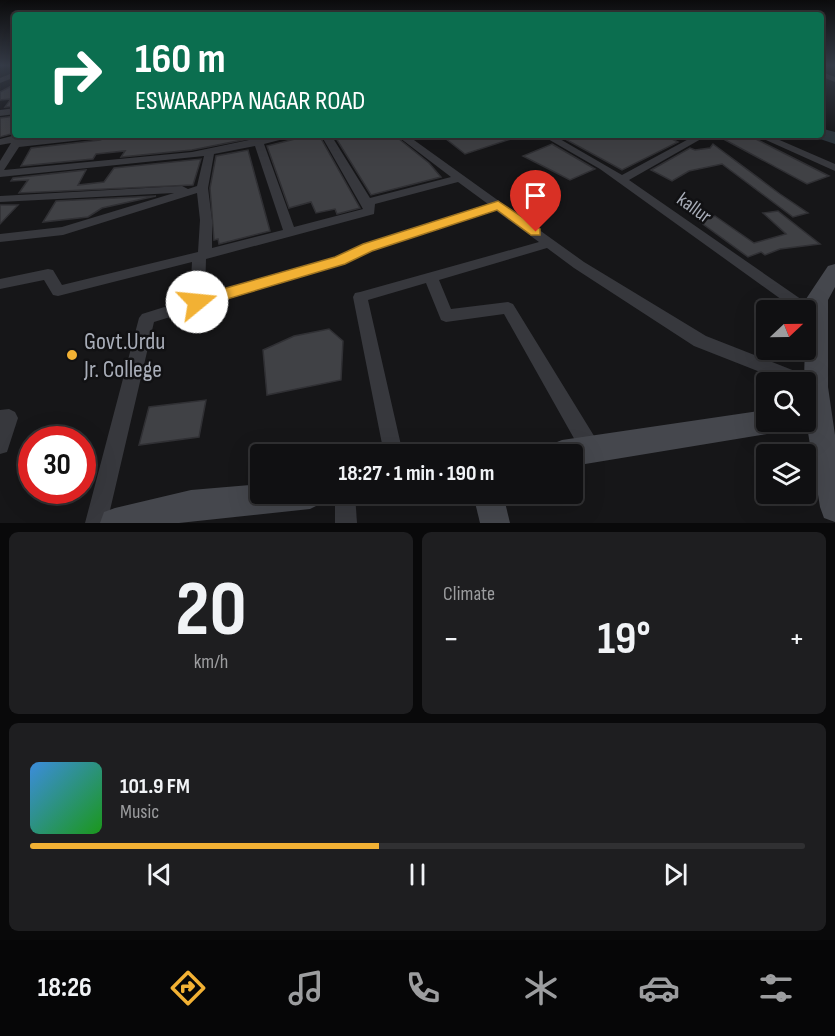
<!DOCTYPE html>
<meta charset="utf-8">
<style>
:root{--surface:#101012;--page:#1e1e20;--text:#f1f3f6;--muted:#9c9d9f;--line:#303032;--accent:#f2b134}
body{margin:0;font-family:"Sofia Sans Condensed",sans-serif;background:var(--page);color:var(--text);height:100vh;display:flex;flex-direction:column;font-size:22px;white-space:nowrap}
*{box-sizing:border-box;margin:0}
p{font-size:20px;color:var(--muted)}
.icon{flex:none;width:33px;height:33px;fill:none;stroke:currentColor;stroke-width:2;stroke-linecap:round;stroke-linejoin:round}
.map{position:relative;height:523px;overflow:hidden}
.sheet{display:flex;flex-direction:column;gap:9px;padding:9px;background:#09090a;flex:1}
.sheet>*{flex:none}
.banner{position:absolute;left:12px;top:12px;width:812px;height:126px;border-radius:6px;box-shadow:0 6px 24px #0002,0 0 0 2px var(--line);background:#0b6e4f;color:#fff;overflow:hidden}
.needle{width:39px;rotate:68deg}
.controls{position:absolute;left:756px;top:300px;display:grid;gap:12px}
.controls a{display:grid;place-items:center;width:60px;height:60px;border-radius:6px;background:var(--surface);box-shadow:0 6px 24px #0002,0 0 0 2px var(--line);font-size:30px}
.speed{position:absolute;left:18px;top:426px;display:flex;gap:12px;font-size:30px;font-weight:700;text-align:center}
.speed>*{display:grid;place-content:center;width:78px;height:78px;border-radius:50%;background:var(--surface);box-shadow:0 6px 24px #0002,0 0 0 2px var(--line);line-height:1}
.speed .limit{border:9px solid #d22;background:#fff;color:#111}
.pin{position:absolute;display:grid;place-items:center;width:51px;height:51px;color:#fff;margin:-62px -26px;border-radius:50% 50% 50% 0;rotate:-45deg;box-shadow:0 0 6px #0007}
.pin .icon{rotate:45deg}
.me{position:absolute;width:66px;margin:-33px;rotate:73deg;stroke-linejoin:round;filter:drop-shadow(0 0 4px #0008)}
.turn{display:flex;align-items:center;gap:21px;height:126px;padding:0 24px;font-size:27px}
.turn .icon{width:78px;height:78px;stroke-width:2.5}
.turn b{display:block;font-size:42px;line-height:51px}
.big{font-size:45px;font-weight:700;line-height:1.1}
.sheet .widget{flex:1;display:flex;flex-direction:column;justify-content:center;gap:9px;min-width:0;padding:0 21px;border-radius:9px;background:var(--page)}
.sheet .dial{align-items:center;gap:0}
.dial b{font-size:78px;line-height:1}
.song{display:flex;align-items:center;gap:18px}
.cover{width:72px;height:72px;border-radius:9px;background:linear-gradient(135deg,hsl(210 70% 55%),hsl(120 70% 35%))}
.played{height:6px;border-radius:3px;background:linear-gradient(90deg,var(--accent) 45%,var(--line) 45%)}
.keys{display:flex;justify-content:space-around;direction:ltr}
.heat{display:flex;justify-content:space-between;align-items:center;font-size:33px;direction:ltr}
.sheet .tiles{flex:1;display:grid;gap:9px;grid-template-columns:1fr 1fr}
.widget:last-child{grid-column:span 2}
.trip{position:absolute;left:250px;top:444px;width:333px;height:60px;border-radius:6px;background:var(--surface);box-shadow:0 6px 24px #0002,0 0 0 2px var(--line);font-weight:700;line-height:60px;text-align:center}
.menu{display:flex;height:96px;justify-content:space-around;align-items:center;background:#060607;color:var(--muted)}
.menu .icon{width:42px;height:42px}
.menu .current{color:var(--accent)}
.menu b{font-size:27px;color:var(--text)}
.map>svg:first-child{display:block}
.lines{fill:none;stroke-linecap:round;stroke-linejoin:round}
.river{fill:#2c353c;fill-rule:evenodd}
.building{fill:#404145;stroke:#303034;stroke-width:1.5}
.street{fill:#37383d;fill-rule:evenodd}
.secondary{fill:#45474d;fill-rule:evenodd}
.route{fill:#f2b134;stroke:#9d7322;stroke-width:1.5}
.poi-dot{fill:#f2b134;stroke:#111113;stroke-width:2}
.labels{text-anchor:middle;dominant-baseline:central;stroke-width:5;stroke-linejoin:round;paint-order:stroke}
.street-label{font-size:20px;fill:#a8adb8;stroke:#111113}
.near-poi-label{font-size:24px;fill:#a8adb8;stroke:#111113;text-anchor:start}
</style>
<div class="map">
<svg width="835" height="523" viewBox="0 0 835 523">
<rect width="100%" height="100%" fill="#161618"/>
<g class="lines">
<polygon class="river" points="820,128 835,132 835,144 814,137 812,135 820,135"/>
</g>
<g class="building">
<polygon points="15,84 15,106 5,107 11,99 0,100 0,92"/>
<polygon points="15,116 15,133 0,137 0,118"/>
<polygon points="113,135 268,135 192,150 121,157 125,151 96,154 93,159 21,166 31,148 100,140"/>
<polygon points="311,135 319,135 360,208 337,214 335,209 316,213 311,202 289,208 267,146"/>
<polygon points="334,135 394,135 429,163 441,177 371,195"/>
<polygon points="441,135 516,135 517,137 465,154"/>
<polygon points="568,135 664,135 678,142 622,170 565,139 569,138"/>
<polygon points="716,135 748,135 829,176 807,184"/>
<polygon points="552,144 595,169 570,180 523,156"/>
<polygon points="713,144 780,194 808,213 793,217 722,164 689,171 672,181 651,170 690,148 695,150 710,148"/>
<polygon points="248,150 270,231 219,244 218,239 214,240 210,188 216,156"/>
<polygon points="201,159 193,185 19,193 28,180 11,181 13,178 86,170 78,185 104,182 114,168"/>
<polygon points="156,196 102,208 88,217 43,222 56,201"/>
<polygon points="0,205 18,205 0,224"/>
<polygon points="778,211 820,244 780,249 765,255 761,252 748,257 700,222 715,216 754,243 786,234 763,213"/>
<polygon points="329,329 343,341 341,380 267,395 263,350 294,336"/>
<polygon points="206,400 199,437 139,445 149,407"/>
</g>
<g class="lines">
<g class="street">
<polygon points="820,71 835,77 835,82 820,76"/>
<polygon points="15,72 15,77 0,83 0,78"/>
<polygon points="15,108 15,114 0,116 0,110"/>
<path d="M16,135h8l-1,5 50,-5h32l-5,3 -81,9 -15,23 188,-18 66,-14 41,-3 -35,9 30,83 69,-18 -42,-74h10l39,63 81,-21 -55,-42h11l177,127 122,74 104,41 3,5 -3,5 -4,2v-7h-20l-92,-36 -120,-78 -27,-20 -108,32 12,29 57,-7 5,2 86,140 3,7 -3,7 -7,2 -7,-2 -81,-144 -58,8 -5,-2 -15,-37 -58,17 35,154h-19l-31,-157 2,-4 5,-1 179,-50 -44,-32 -122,41 -28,12 -191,59 -47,201h-22l54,-205 3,-4 48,-15 2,-37 -134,34 -5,-1 -9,-15 -44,9v-10l48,-10 5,1 9,15 136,-33 2,-32 -3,-27 -134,42 -63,7v-8l62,-7 112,-34 -174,9v-6l182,-10 6,3 9,-3 7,-30 -204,21v-16l11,-18 -11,2v-6zM255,146l28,84 -71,18v-28l-4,-32 6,-34zM458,182l30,22 -125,41 -28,12 -130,38 1,-36 168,-45 1,-10z"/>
<path d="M541,135h12l69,40 74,-40h12l-79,45 192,133 3,4 -3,4c-6,2 -10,1 -15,-4v-7h-10l-196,-141z"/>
<polygon points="755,135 768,135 835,164 835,171"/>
<polygon points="9,409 15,412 18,418 7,452 0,454 0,410"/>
<polygon points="335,494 355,494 357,523 335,523"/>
</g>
<g class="secondary">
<polygon points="835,264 835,287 828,300 828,387 835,435 835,522 824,518 820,507 806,420 804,382 806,299 828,266"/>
<polygon points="766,410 766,422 780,422 776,431 767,434 573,466 573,454 548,454 552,444 562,440"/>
<polygon points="261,484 261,494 325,494 320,504 310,509 179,523 100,523 104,512 115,508 191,490"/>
<polygon points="473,494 503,494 510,523 480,523"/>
</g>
</g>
<linearGradient id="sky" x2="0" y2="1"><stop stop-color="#0c0c0d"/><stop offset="0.47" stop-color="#363c48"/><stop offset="1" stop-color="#363c48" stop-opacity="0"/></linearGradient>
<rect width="835" height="139" fill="url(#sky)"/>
<polygon class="route" points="498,201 540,229 540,235 531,235 497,210 372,251 345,264 197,308 189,302 191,298 335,257 363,244"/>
<circle class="poi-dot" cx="72" cy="355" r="6"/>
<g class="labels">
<g class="street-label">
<text transform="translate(694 208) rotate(36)">kallur</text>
</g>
<g class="near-poi-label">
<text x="84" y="341">Govt.Urdu<tspan x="84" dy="28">Jr. College</tspan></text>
</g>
</g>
</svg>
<div class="controls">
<a><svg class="needle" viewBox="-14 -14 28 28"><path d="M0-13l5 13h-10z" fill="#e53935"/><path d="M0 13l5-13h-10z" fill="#9c9d9f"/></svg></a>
<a><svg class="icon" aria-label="search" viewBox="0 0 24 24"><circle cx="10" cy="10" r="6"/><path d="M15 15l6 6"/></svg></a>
<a><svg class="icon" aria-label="layers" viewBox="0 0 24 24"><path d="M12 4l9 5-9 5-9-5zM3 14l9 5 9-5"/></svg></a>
</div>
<div class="speed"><div class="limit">30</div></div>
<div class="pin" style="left:536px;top:232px;background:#d93025"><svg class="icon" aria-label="arrive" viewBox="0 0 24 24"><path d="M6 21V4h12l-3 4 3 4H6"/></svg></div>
<svg class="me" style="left:197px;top:302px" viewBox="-20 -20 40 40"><circle r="19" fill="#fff"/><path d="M0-13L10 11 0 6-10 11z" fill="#f2b134"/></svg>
<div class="trip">18:27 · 1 min · 190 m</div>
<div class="banner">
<div class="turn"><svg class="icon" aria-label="right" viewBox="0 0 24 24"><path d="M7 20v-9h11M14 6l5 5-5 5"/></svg><div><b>160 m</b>ESWARAPPA NAGAR ROAD</div></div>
</div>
</div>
<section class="sheet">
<div class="tiles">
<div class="widget dial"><b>20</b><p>km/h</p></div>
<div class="widget"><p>Climate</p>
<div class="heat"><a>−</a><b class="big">19°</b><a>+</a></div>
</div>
<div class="widget">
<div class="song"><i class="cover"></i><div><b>101.9 FM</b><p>Music</p></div></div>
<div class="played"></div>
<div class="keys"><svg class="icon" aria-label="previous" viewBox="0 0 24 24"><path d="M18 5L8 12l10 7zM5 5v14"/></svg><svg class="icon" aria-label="pause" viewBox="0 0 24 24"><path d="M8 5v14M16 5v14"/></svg><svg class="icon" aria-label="next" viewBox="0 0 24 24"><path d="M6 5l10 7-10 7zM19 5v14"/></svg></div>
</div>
</div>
</section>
<nav class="menu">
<b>18:26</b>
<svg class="icon current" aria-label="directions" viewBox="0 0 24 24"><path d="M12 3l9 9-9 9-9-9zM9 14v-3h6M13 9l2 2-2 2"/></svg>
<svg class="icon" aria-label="music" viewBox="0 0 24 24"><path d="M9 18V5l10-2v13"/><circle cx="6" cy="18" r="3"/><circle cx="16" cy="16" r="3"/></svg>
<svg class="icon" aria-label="phone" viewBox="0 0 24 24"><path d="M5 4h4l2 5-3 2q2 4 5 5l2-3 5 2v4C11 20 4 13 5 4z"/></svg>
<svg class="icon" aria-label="climate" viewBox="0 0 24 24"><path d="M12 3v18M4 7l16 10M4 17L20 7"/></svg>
<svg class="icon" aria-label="car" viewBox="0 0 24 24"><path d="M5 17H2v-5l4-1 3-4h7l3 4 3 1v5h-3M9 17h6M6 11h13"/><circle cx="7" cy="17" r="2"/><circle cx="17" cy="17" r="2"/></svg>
<svg class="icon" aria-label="filters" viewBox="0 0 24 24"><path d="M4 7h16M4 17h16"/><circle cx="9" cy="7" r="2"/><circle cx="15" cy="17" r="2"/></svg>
</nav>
